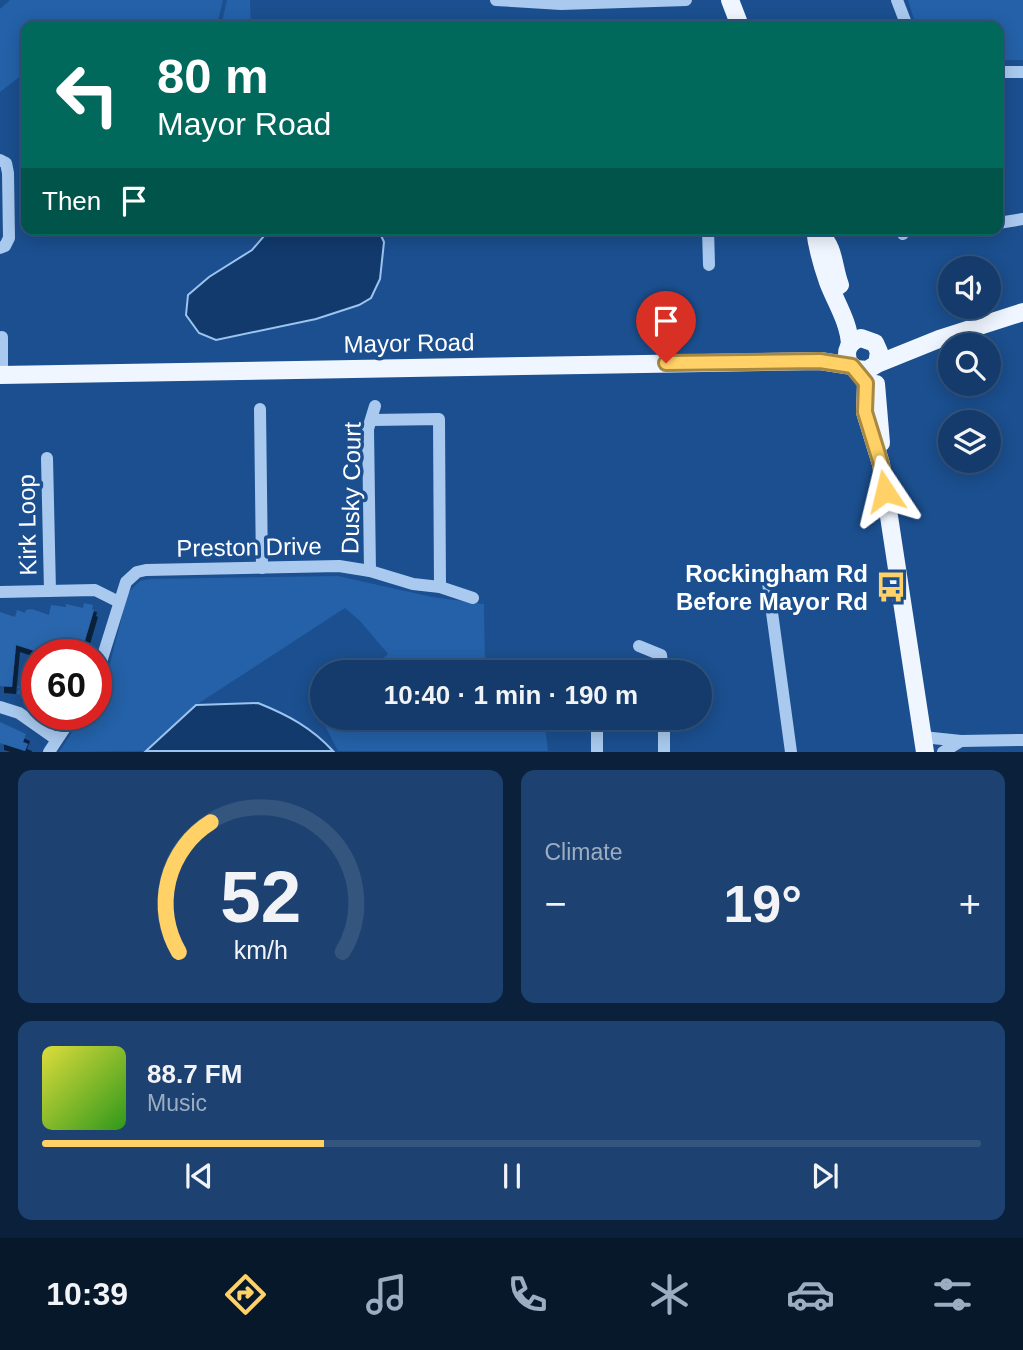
<!DOCTYPE html>
<meta charset="utf-8">
<style>
:root{--surface:#143b6b;--page:#1d4271;--text:#f1f3f6;--muted:#9dadc1;--line:#33557e;--accent:#ffd166}
body{margin:0;font-family:Arial,sans-serif;background:var(--page);color:var(--text);height:100vh;display:flex;flex-direction:column;font-size:26px;white-space:nowrap}
*{box-sizing:border-box;margin:0}
p{font-size:23px;color:var(--muted)}
.icon{flex:none;width:38px;height:38px;fill:none;stroke:currentColor;stroke-width:2;stroke-linecap:round;stroke-linejoin:round}
.map{position:relative;height:752px;overflow:hidden}
.panel{display:flex;flex-direction:column;gap:18px;padding:18px;background:#0b203b;flex:1}
.panel>*{flex:none}
.guide{position:absolute;left:21px;top:21px;width:982px;height:214px;border-radius:14px;box-shadow:0 4px 18px #0003,0 0 0 2px var(--line);background:#00695c;color:#fff;overflow:hidden}
.tools{position:absolute;left:938px;top:256px;display:grid;gap:14px}
.tools a{display:grid;place-items:center;width:63px;height:63px;border-radius:50%;background:var(--surface);box-shadow:0 4px 18px #0003,0 0 0 2px var(--line);font-size:35px}
.speed{position:absolute;left:21px;top:639px;display:flex;gap:14px;font-size:35px;font-weight:700;text-align:center}
.speed>*{display:grid;place-content:center;width:91px;height:91px;border-radius:50%;background:var(--surface);box-shadow:0 4px 18px #0003,0 0 0 2px var(--line);line-height:1}
.speed .limit{border:10px solid #d22;background:#fff;color:#111}
.pin{position:absolute;display:grid;place-items:center;width:60px;height:60px;color:#fff;margin:-72px -30px;border-radius:50% 50% 50% 0;rotate:-45deg;box-shadow:0 0 7px #0007}
.pin .icon{rotate:45deg}
.me{position:absolute;width:77px;margin:-38px;rotate:350deg;stroke-linejoin:round;filter:drop-shadow(0 0 5px #0008)}
.turn{display:flex;align-items:center;gap:24px;height:147px;padding:0 21px;font-size:32px}
.turn .icon{width:91px;height:91px;stroke-width:2.5}
.turn b{display:block;font-size:49px;line-height:60px}
.then{display:flex;align-items:center;height:66px;padding:0 21px;background:#0003;gap:14px;font-size:26px}
.big{font-size:52px;font-weight:700;line-height:1.1}
.panel .widget{flex:1;display:flex;flex-direction:column;justify-content:center;gap:10px;min-width:0;padding:0 24px;border-radius:14px;background:var(--page)}
.panel .dial{align-items:center;gap:0}
.dial svg{height:182px;overflow:visible;fill:none;stroke:var(--line);stroke-width:7;stroke-linecap:round;text-anchor:middle}
.dial text{fill:var(--text);stroke:none}
.song{display:flex;align-items:center;gap:21px}
.cover{width:84px;height:84px;border-radius:10px;background:linear-gradient(135deg,hsl(60 70% 55%),hsl(110 70% 35%))}
.played{height:7px;border-radius:4px;background:linear-gradient(90deg,var(--accent) 30%,var(--line) 30%)}
.keys{display:flex;justify-content:space-around;direction:ltr}
.heat{display:flex;justify-content:space-between;align-items:center;font-size:38px;direction:ltr}
.panel .tiles{flex:1;display:grid;gap:18px;grid-template-columns:1fr 1fr}
.widget:last-child{grid-column:span 2}
.trip{position:absolute;left:310px;top:660px;width:402px;height:70px;border-radius:35px;background:var(--surface);box-shadow:0 4px 18px #0003,0 0 0 2px var(--line);font-weight:700;line-height:70px;text-align:center}
.dock{display:flex;height:112px;justify-content:space-around;align-items:center;background:#08182b;color:var(--muted)}
.dock .icon{width:49px;height:49px}
.dock .on{color:var(--accent)}
.dock b{font-size:32px;color:var(--text)}
.map>svg:first-child{display:block}
.green{fill:#2461a8}
.water{fill:#123a6d;stroke:#9cc4f0;stroke-width:2}
.building{fill:#2a66ad;filter:url(#shadow)}
.lines{fill:none;stroke-linecap:round;stroke-linejoin:round}
.minor{stroke:#a9c9ee;stroke-width:12}
.major{stroke:#f0f6ff;stroke-width:18}
.route-casing{stroke:#a68842;stroke-width:18}
.route{stroke:#ffd166;stroke-width:12}
.labels{text-anchor:middle;dominant-baseline:central;stroke-width:7;stroke-linejoin:round;paint-order:stroke}
.street-label{font-size:24px;fill:#fff;stroke:#1b4f8f}
.poi-label{font-size:24px;font-weight:bold;fill:#fff;stroke:#1b4f8f;text-anchor:end}
</style>
<div class="map">
<svg width="1023" height="752" viewBox="0 0 1023 752">
<defs>
<filter id="shadow"><feDropShadow dx="4" dy="7" stdDeviation="0" flood-color="#0009"/></filter>
</defs>
<rect width="100%" height="100%" fill="#1b4f8f"/>
<g class="green">
<polygon points="10,0 223,0 217,26 26,26 26,72 0,92 0,9"/>
<polygon points="227,0 250,0 251,26 221,26"/>
<polygon points="908,0 1023,0 1023,60 998,60 998,26 916,26"/>
<polygon points="338,576 432,597 484,604 485,667 498,672 366,672 388,654 360,621 345,608 196,705 146,751 59,752 84,714 96,714 96,696 107,675 128,593 140,581 150,579"/>
<polygon points="322,709 322,718 544,718 548,751 338,751 318,712"/>
</g>
<g class="water">
<polygon points="270,229 378,229 384,242 380,279 371,298 359,305 316,319 216,340 199,333 186,315 188,295 209,277 252,250"/>
<path d="M258,703c30,12 54,25 75,48h-187l50,-46z"/>
</g>
<g class="building">
<polygon points="84,603 93,605 92,609 94,610 81,654 44,654 16,645 12,687 0,686 0,612 15,617 17,610 25,613 26,610 32,609 49,615 51,605 66,607 66,604 83,608"/>
<polygon points="26,674 37,680 37,706 17,693 20,688 17,688"/>
<polygon points="0,722 26,734 23,742 28,744 25,751 0,743"/>
</g>
<g class="lines">
<g class="minor">
<polyline points="496,0 561,4 686,0"/>
<polyline points="897,0 907,26"/>
<polyline points="998,72 1023,72"/>
<polyline points="0,160 6,163 8,173 9,238 5,246 0,248"/>
<polyline points="998,223 1023,219"/>
<polyline points="708,229 709,265"/>
<polyline points="903,234 906,229"/>
<polyline points="2,337 2,375"/>
<polyline points="260,409 262,568"/>
<polyline points="372,420 439,419 440,587"/>
<polyline points="47,458 50,591"/>
<polyline points="370,571 368,429 375,406"/>
<polyline points="768,583 791,752"/>
<polyline points="0,592 95,590 119,602"/>
<polyline points="639,646 661,655 663,672"/>
<polyline points="96,678 126,582 137,572 146,570 339,566 370,571 413,584 440,587 473,598"/>
<polyline points="0,707 19,713 56,739"/>
<polyline points="597,718 597,752"/>
<polyline points="664,718 664,752"/>
<polyline points="923,737 961,741 1023,740"/>
<polyline points="49,752 74,714"/>
<polyline points="943,752 961,741"/>
</g>
<g class="major">
<polyline points="730,0 740,26"/>
<path d="M815,229c2,19 7,36 13,53 8,21 21,40 22,63"/>
<path d="M820,234c15,14 13,33 20,51"/>
<path d="M877,364l2,-12 -4,-9 -14,-5c-12,3 -17,13 -12,25l7,6 11,1 10,-6 62,-25 84,-27"/>
<polyline points="856,369 866,383 865,412 881,464 925,752"/>
<polyline points="0,375 820,361 852,366"/>
<polyline points="876,384 881,443"/>
</g>
</g>
<g class="lines">
<g class="route-casing">
<polyline id="route" points="666,363 820,361 852,366 866,383 865,412 881,464 885,491"/>
</g>
<use href="#route" class="route"/>
</g>
<defs>
<g id="bus-bare" transform="scale(2.415)"><path d="M-5-6H5V4H4V6H2V4H-2V6H-4V4H-5ZM-3.5-4V0h7V-4ZM-3.5 1.2v1.5H-2V1.2ZM2 1.2v1.5H3.5V1.2Z" fill="#ffd166" stroke="#1b4f8f" stroke-width="2.5" paint-order="stroke"/></g>
</defs>
<g fill-rule="evenodd">
<use href="#bus-bare" x="891" y="587"/>
</g>
<g class="labels">
<g class="street-label">
<text transform="translate(409 343) rotate(-1)">Mayor Road</text>
<text transform="translate(351 488) rotate(-89)">Dusky Court</text>
<text transform="translate(27 525) rotate(-91)">Kirk Loop</text>
<text transform="translate(249 547) rotate(-1)">Preston Drive</text>
</g>
<g class="poi-label">
<text x="868" y="573">Rockingham Rd<tspan x="868" dy="28">Before Mayor Rd</tspan></text>
</g>
</g>
</svg>
<div class="tools">
<a><svg class="icon" aria-label="sound" viewBox="0 0 24 24"><path d="M4 9h4l5-4v14l-5-4H4zM17 9q2 3 0 6"/></svg></a>
<a><svg class="icon" aria-label="search" viewBox="0 0 24 24"><circle cx="10" cy="10" r="6"/><path d="M15 15l6 6"/></svg></a>
<a><svg class="icon" aria-label="layers" viewBox="0 0 24 24"><path d="M12 4l9 5-9 5-9-5zM3 14l9 5 9-5"/></svg></a>
</div>
<div class="speed"><div class="limit">60</div></div>
<div class="pin" style="left:666px;top:363px;background:#d93025"><svg class="icon" aria-label="arrive" viewBox="0 0 24 24"><path d="M6 21V4h12l-3 4 3 4H6"/></svg></div>
<svg class="me" style="left:885px;top:491px" viewBox="-20 -20 40 40"><path d="M0-17L14 15 0 8-14 15z" fill="#ffd166" stroke="#fff" stroke-width="4"/></svg>
<div class="trip">10:40 · 1 min · 190 m</div>
<div class="guide">
<div class="turn"><svg class="icon" aria-label="left" viewBox="0 0 24 24"><path d="M17 20v-9H6M10 6l-5 5 5 5"/></svg><div><b>80 m</b>Mayor Road</div></div>
<div class="then">Then<svg class="icon" aria-label="arrive" viewBox="0 0 24 24"><path d="M6 21V4h12l-3 4 3 4H6"/></svg></div>
</div>
</div>
<section class="panel">
<div class="tiles">
<div class="widget dial"><svg viewBox="0 0 100 80">
<path d="M14 69A42 42 0 1 1 86 69"/>
<path d="M14 69A42 42 0 0 1 28 12" stroke="#ffd166"/>
<text x="50" y="56" font-size="32" font-weight="700">52</text>
<text x="50" y="72" font-size="11">km/h</text>
</svg></div>
<div class="widget"><p>Climate</p>
<div class="heat"><a>−</a><b class="big">19°</b><a>+</a></div>
</div>
<div class="widget">
<div class="song"><i class="cover"></i><div><b>88.7 FM</b><p>Music</p></div></div>
<div class="played"></div>
<div class="keys"><svg class="icon" aria-label="previous" viewBox="0 0 24 24"><path d="M18 5L8 12l10 7zM5 5v14"/></svg><svg class="icon" aria-label="pause" viewBox="0 0 24 24"><path d="M8 5v14M16 5v14"/></svg><svg class="icon" aria-label="next" viewBox="0 0 24 24"><path d="M6 5l10 7-10 7zM19 5v14"/></svg></div>
</div>
</div>
</section>
<nav class="dock">
<b>10:39</b>
<svg class="icon on" aria-label="directions" viewBox="0 0 24 24"><path d="M12 3l9 9-9 9-9-9zM9 14v-3h6M13 9l2 2-2 2"/></svg>
<svg class="icon" aria-label="music" viewBox="0 0 24 24"><path d="M9 18V5l10-2v13"/><circle cx="6" cy="18" r="3"/><circle cx="16" cy="16" r="3"/></svg>
<svg class="icon" aria-label="phone" viewBox="0 0 24 24"><path d="M5 4h4l2 5-3 2q2 4 5 5l2-3 5 2v4C11 20 4 13 5 4z"/></svg>
<svg class="icon" aria-label="climate" viewBox="0 0 24 24"><path d="M12 3v18M4 7l16 10M4 17L20 7"/></svg>
<svg class="icon" aria-label="car" viewBox="0 0 24 24"><path d="M5 17H2v-5l4-1 3-4h7l3 4 3 1v5h-3M9 17h6M6 11h13"/><circle cx="7" cy="17" r="2"/><circle cx="17" cy="17" r="2"/></svg>
<svg class="icon" aria-label="filters" viewBox="0 0 24 24"><path d="M4 7h16M4 17h16"/><circle cx="9" cy="7" r="2"/><circle cx="15" cy="17" r="2"/></svg>
</nav>
